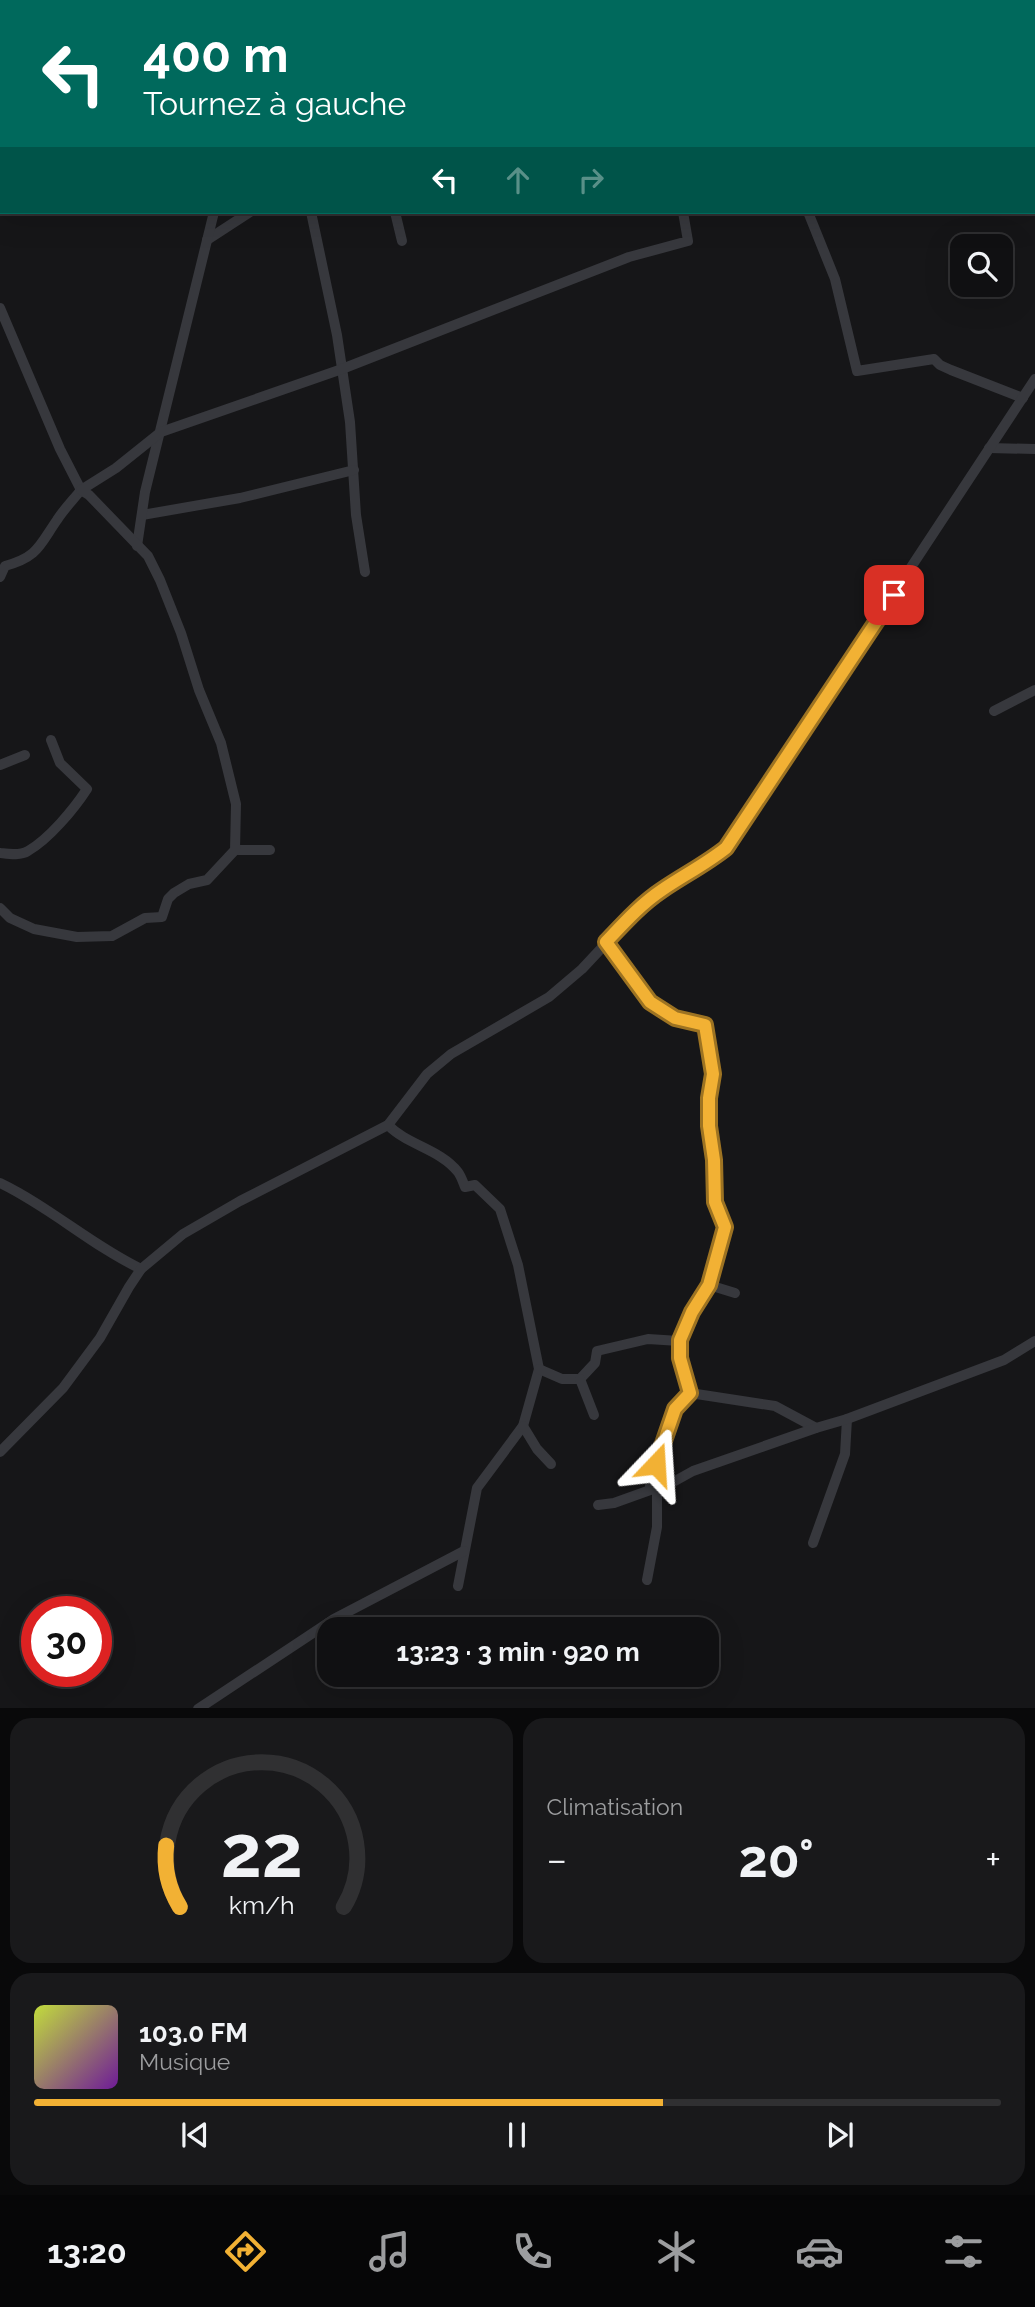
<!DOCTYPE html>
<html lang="fr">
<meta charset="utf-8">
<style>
:root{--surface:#101012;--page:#19191b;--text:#f1f3f6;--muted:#9c9d9f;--line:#303032;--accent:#f2b134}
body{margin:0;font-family:Raleway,sans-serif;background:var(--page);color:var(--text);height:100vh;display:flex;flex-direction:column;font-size:26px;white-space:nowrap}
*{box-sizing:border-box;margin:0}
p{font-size:23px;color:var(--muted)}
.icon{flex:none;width:38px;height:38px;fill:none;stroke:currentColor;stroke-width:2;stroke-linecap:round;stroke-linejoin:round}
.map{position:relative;height:1708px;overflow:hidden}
.panel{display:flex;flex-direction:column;gap:10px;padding:10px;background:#09090a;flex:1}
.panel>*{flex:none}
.top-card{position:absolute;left:0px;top:0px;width:1036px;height:214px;box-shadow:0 7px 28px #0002,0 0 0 2px var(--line);background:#00695c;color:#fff;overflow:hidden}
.fabs{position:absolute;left:950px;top:234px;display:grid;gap:14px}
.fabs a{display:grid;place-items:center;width:63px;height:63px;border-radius:14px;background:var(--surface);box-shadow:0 7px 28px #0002,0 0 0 2px var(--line);font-size:35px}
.speed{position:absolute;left:21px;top:1596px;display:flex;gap:14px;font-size:35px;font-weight:700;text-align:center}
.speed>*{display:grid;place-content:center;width:91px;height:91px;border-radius:50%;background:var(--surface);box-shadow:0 7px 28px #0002,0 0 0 2px var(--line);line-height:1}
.speed .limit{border:10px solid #d22;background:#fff;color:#111}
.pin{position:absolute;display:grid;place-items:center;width:60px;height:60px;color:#fff;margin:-30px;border-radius:14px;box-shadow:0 4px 10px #0006}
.me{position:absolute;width:77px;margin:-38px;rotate:20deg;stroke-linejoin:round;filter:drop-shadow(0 0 5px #0008)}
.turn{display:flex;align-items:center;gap:24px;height:147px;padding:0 28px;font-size:32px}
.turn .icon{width:91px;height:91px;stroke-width:2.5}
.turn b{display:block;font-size:49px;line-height:60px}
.lanes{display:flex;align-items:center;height:66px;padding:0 28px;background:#0003;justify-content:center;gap:35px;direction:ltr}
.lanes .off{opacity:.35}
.big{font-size:52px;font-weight:700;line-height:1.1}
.panel .widget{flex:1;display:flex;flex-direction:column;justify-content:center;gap:10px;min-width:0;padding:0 24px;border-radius:21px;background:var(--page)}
.panel .dial{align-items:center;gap:0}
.dial svg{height:182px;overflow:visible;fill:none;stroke:var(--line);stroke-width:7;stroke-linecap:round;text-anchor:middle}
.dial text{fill:var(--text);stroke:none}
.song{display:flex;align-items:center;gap:21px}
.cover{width:84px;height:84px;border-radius:10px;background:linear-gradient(135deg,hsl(70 70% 55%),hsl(280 70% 35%))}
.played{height:7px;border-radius:4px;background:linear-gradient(90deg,var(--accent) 65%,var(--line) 65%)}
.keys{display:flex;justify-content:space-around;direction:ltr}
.heat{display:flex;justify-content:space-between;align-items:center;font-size:38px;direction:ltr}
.panel .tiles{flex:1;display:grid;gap:10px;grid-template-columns:1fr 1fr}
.widget:last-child{grid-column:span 2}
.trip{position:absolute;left:317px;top:1617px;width:402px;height:70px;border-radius:21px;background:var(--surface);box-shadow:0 7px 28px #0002,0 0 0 2px var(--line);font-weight:700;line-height:70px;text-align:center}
.tabs{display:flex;height:112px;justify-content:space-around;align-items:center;background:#060607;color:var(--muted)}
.tabs .icon{width:49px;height:49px}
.tabs .selected{color:var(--accent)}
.tabs b{font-size:32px;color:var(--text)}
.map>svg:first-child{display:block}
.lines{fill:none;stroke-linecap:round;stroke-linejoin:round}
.minor{stroke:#37383d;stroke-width:10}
.route-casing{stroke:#9d7322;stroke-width:18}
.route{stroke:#f2b134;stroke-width:12}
</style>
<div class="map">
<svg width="1035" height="1709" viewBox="0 0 1035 1709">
<rect width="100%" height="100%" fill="#161618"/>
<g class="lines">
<g class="minor">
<polyline points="926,0 927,2"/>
<polyline points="269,2 291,2"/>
<polyline points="480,2 481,0"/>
<polyline points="801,2 804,0"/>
<polyline points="841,2 842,0"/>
<polyline points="1034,100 1035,100"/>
<polyline points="0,145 2,144"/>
<polyline points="311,212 337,335 350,422 356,515 365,572"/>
<polyline points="395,212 402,241"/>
<polyline points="808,212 835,279 857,371 934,359 940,365 951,370 1023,398"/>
<polyline points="207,240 250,212"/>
<path d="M0,308l60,141 21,41c-8,10 -17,19 -24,30 -18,26 -19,37 -52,46l-5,11"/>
<polyline points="989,448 1035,449"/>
<polyline points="142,515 240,498 354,470"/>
<polyline points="137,546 145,492 214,212"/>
<polyline points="994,711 1035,690"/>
<polyline points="0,765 25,755"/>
<polyline points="235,850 270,850"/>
<path d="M0,853c9,1 20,3 28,-2 21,-12 46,-42 59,-62l-27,-26 -9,-23"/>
<polyline points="0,908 10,918 34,929 77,937 112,936 145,918 162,917 168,899 174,893 189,884 207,880 235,850 236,804 221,743 199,690 181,633 160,580 148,556 89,495 81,490 116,468 161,432 342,369 629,257 688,241 683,212"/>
<polyline points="606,942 650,1002 675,1018 705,1025 713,1074 709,1098 709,1127 714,1160 715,1202 725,1227 709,1285 692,1312 679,1341"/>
<path d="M388,1125c19,20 52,24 70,47 3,4 5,10 7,15l10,-2 25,24 18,56 21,104 -16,57 -46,62 -19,98"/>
<path d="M0,1183c50,24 91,62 141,86"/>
<polyline points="709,1285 735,1293"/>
<polyline points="539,1369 562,1379 580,1379 595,1363 597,1351 648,1339 679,1341 680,1358 690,1393 775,1406 816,1428"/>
<polyline points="580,1379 594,1415"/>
<polyline points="523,1426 537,1449 551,1464"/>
<polyline points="0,1452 63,1388 100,1338 129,1287 141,1269 183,1234 240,1201 388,1125 427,1074 451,1054 549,997 582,969 639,908 662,890 703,866 726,848 1035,379"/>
<polyline points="657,1491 650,1486 675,1409 690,1393"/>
<polyline points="598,1505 614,1503 653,1489"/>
<polyline points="813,1543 845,1454 847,1419"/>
<polyline points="647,1580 657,1527 657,1491 693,1471 816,1428 847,1419 1004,1360 1035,1341"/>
<polyline points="198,1709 334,1619 464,1551"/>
</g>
</g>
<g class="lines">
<g class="route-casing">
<path id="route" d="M656,1464l19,-55 15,-16 -10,-35v-18l12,-28 17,-27 16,-58 -10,-25 -1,-42 -5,-34v-28l4,-24 -8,-49 -30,-7 -25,-16 -44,-60c18,-19 35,-38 56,-52 22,-15 44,-26 64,-42l168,-253"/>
</g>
<use href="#route" class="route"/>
</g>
</svg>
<div class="fabs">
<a><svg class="icon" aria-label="search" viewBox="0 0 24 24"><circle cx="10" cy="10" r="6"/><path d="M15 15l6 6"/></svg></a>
</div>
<div class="speed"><div class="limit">30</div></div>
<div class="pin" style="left:894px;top:595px;background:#d93025"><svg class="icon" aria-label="arrive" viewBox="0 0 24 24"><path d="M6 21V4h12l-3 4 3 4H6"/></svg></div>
<svg class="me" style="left:656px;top:1464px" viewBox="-20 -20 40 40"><path d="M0-17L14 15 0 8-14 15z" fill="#f2b134" stroke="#fff" stroke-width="4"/></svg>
<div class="trip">13:23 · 3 min · 920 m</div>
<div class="top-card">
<div class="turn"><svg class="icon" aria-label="left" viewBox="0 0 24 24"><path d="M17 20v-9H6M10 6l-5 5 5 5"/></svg><div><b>400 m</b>Tournez à gauche</div></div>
<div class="lanes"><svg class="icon" aria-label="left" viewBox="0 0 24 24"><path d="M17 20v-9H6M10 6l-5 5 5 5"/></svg><svg class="icon off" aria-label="ahead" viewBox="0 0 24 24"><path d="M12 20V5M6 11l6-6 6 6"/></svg><svg class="icon off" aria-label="right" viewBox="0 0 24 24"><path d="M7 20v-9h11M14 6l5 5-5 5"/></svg></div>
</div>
</div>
<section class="panel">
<div class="tiles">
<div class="widget dial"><svg viewBox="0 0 100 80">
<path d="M14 69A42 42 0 1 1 86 69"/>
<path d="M14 69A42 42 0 0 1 8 42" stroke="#f2b134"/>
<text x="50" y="56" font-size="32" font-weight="700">22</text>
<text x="50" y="72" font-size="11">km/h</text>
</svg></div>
<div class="widget"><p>Climatisation</p>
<div class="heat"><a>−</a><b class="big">20°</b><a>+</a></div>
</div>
<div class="widget">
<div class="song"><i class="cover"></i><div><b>103.0 FM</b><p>Musique</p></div></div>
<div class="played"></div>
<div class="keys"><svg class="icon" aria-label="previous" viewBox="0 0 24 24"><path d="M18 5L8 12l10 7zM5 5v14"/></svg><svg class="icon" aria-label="pause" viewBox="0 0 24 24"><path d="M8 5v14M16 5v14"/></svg><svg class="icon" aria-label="next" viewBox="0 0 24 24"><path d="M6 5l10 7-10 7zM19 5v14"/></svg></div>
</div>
</div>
</section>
<nav class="tabs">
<b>13:20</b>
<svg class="icon selected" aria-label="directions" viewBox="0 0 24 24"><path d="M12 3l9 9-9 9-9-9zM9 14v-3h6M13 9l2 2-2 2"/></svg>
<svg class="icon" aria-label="music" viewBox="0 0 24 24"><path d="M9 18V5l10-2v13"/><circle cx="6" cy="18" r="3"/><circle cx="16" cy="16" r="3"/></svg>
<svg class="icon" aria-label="phone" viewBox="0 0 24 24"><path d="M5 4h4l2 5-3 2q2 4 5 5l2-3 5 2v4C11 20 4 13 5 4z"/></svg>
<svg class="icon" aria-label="climate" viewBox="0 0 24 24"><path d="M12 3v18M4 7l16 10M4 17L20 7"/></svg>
<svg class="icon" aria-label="car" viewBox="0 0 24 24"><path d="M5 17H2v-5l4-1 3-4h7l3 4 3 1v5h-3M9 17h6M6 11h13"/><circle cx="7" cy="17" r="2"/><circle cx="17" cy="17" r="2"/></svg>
<svg class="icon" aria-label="filters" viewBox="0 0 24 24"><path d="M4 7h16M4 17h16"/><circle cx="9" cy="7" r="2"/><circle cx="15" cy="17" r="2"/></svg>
</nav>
